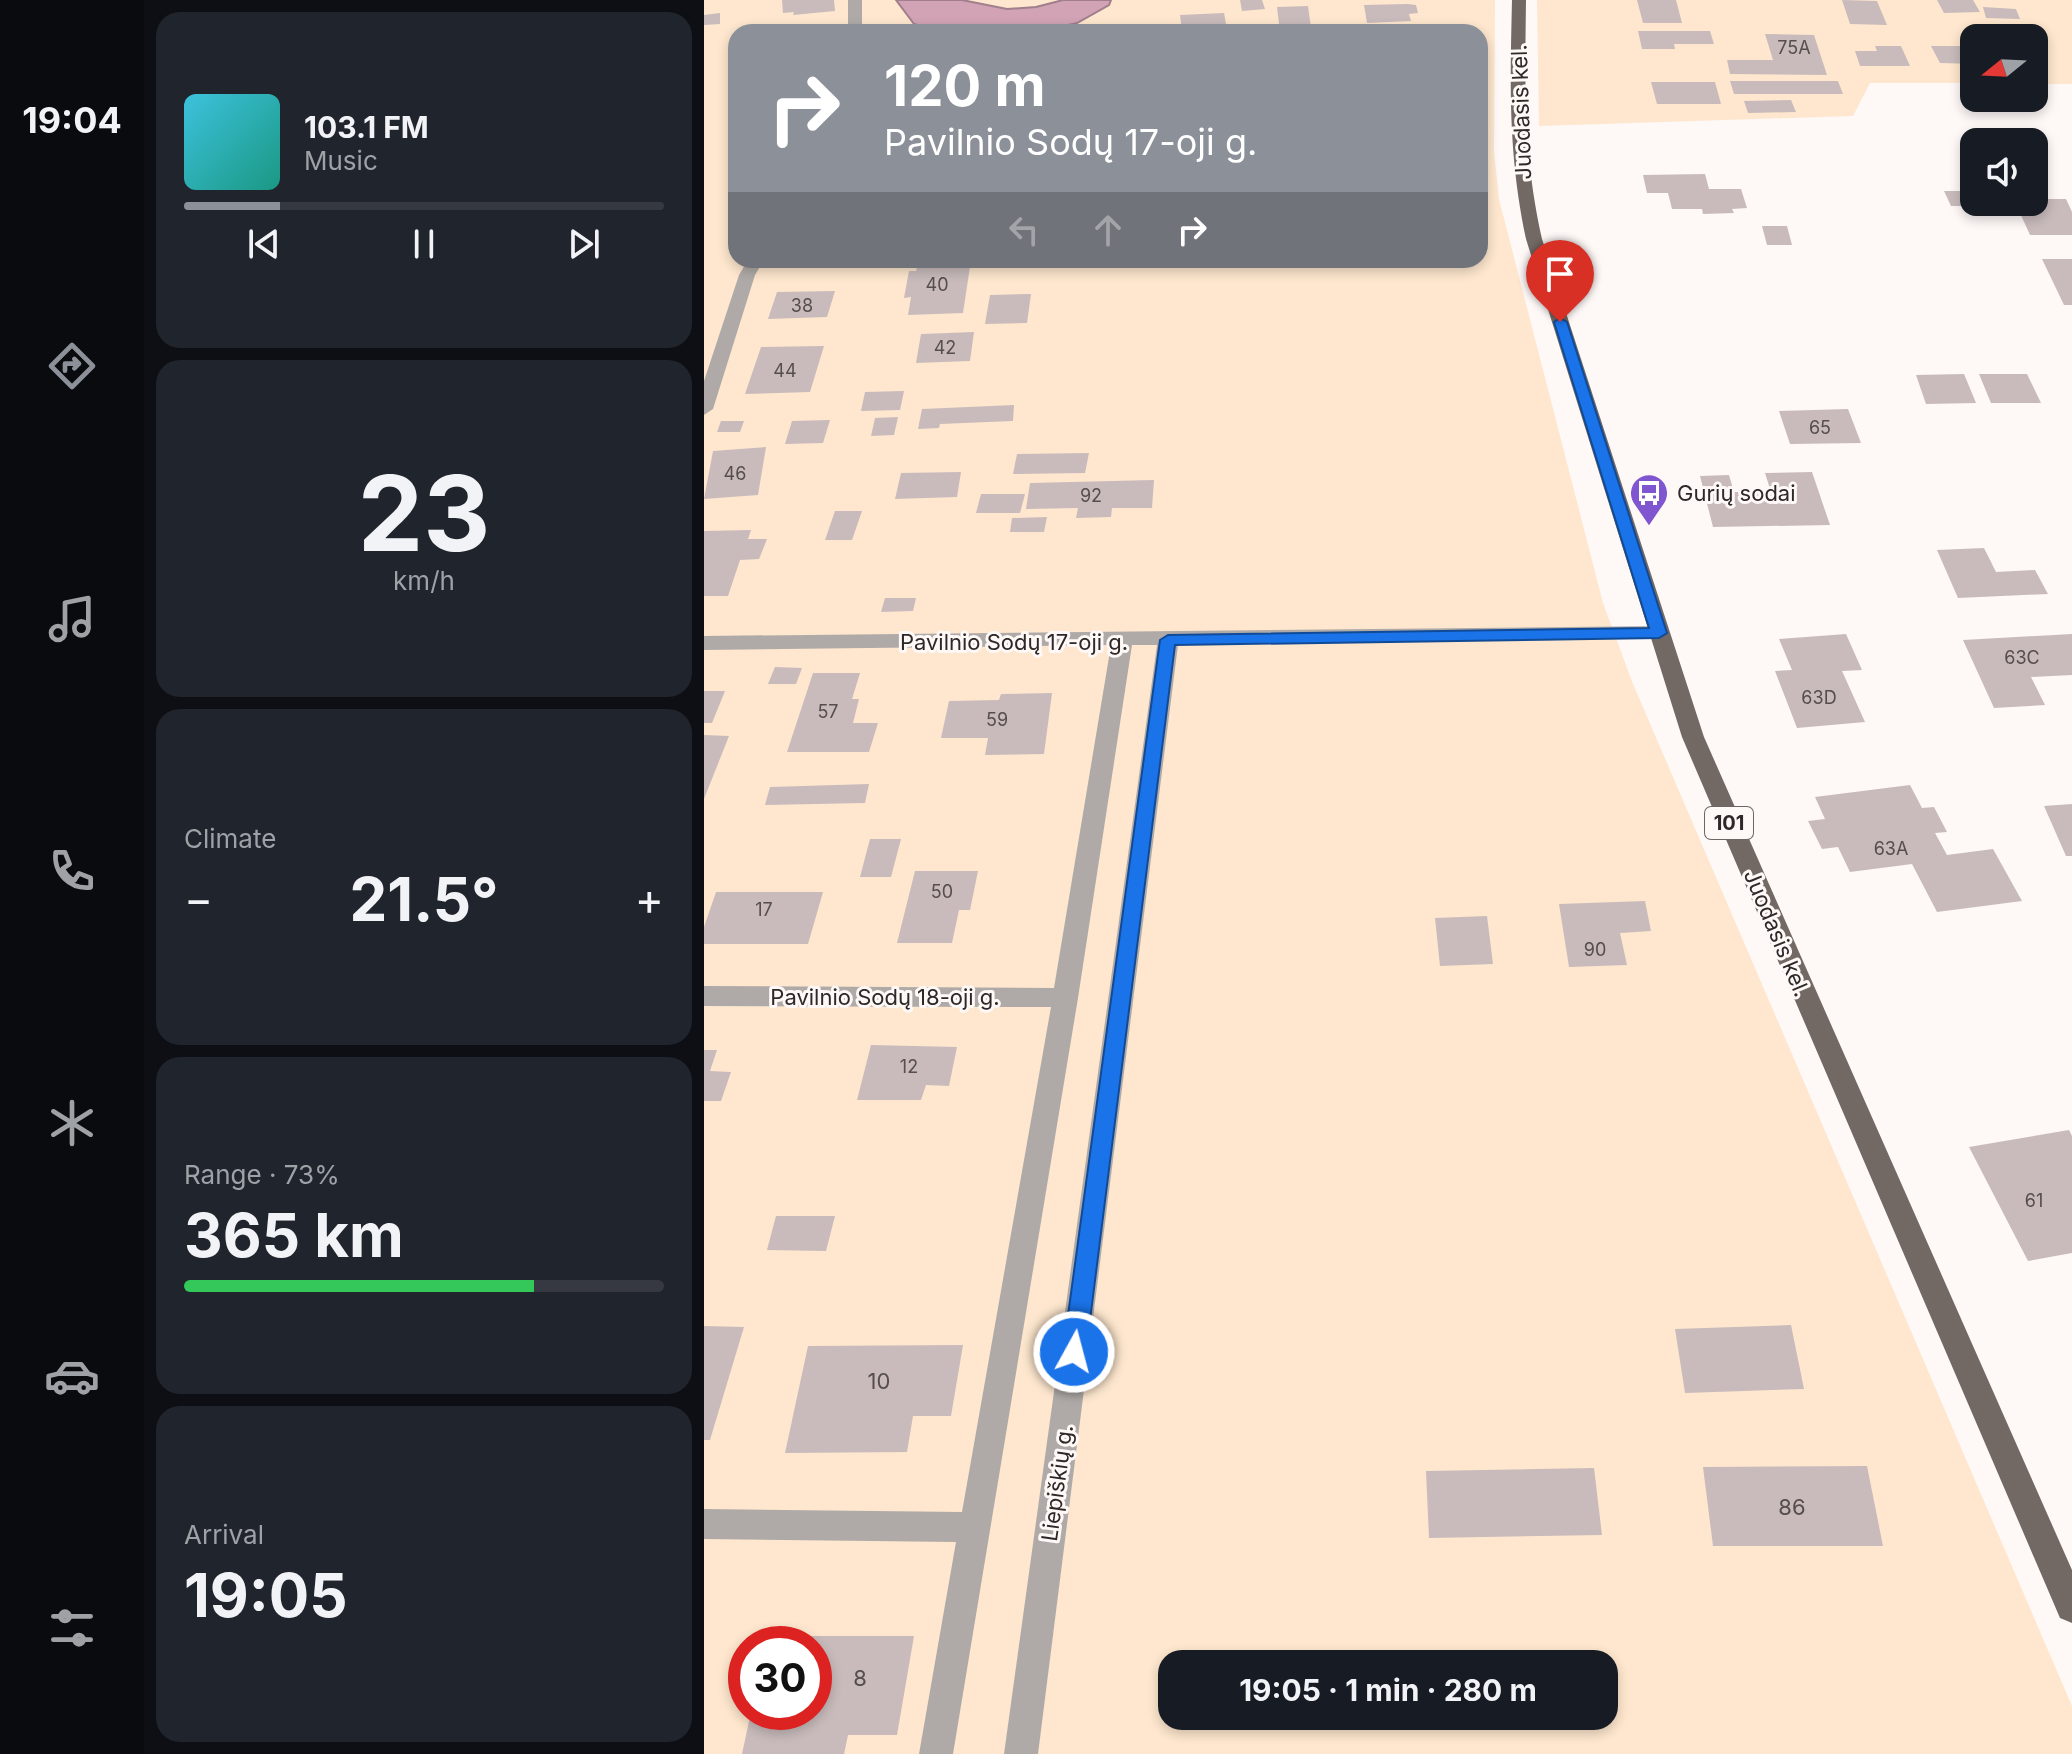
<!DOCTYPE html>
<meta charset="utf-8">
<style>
:root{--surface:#171b24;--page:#20242c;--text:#f1f3f6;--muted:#9ea1a6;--line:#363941;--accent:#8c9099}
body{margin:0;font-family:Inter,sans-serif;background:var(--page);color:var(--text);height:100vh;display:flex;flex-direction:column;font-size:30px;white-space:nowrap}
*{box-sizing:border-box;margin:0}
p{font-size:26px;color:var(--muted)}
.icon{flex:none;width:44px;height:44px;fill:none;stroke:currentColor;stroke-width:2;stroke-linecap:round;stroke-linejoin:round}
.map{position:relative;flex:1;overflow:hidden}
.sheet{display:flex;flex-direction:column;gap:12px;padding:12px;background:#0d0f14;width:560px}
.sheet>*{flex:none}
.hud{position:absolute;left:24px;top:24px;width:760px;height:244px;border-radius:24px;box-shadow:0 4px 12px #0003;background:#8c9099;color:#fff;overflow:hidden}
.needle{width:52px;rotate:252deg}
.buttons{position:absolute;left:1256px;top:24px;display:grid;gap:16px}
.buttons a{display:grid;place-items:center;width:88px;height:88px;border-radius:16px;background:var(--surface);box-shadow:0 4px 12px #0003;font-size:40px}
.speed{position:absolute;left:24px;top:1626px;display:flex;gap:16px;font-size:40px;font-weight:700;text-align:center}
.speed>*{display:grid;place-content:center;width:104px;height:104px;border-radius:50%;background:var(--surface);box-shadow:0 4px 12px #0003;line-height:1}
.speed .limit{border:12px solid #d22;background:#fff;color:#111}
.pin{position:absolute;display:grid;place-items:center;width:68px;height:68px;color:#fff;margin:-82px -34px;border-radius:50% 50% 50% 0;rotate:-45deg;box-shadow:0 0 8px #0007}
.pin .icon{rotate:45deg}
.me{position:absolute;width:88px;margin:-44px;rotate:7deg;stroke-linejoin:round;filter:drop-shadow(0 0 6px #0008)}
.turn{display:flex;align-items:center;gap:28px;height:168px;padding:0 24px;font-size:36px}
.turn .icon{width:104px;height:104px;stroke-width:2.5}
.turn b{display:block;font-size:56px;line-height:68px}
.lanes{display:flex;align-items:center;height:76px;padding:0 24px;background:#0003;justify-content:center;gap:40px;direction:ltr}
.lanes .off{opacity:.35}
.big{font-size:60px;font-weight:700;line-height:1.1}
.sheet .card{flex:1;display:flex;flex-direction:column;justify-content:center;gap:12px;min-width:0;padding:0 28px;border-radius:24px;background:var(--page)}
.sheet .dial{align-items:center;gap:0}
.dial b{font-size:104px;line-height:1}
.song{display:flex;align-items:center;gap:24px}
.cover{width:96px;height:96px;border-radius:12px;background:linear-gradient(135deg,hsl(190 70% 55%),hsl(170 70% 35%))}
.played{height:8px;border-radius:4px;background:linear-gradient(90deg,var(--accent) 20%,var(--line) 20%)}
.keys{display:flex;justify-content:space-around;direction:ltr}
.heat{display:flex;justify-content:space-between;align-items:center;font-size:44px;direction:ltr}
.charge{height:12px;border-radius:6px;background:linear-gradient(90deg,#34c759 73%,var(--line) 0)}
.trip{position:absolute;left:454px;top:1650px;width:460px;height:80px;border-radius:24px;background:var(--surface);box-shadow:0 4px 12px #0003;font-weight:700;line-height:80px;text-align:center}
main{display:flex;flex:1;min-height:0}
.menu{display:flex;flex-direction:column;width:144px;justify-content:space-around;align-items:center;background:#090b0e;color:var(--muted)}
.menu .icon{width:56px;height:56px}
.menu .current{color:var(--accent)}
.menu b{font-size:36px;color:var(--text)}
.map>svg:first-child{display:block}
.green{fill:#fee7ce;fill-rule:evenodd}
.water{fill:#d1a3b5;stroke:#a07e8b;stroke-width:2}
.building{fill:#c9bbbc}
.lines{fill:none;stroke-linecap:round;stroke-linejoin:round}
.minor{fill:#afaaa7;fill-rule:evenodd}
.major{fill:#726964;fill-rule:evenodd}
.route{fill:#1a73e8;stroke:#114b97;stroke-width:2}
.labels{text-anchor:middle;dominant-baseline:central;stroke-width:6;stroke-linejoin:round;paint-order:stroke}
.number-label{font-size:18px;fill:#554e4d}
.shield{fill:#fef8f7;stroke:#6c6766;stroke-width:2}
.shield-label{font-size:20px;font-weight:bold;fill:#2e2928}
.street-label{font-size:22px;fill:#2e2928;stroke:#fef8f7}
.poi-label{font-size:22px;fill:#2e2928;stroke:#fef8f7;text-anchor:start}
.near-number-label{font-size:22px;fill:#554e4d}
</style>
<main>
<nav class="menu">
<b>19:04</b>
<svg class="icon current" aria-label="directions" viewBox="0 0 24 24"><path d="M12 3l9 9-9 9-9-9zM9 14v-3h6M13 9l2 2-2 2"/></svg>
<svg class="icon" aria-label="music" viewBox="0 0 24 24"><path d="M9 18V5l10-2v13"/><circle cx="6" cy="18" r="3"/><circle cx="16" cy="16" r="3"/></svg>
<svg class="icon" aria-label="phone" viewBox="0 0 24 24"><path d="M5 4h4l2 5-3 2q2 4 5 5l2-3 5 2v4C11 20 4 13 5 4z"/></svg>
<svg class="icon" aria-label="climate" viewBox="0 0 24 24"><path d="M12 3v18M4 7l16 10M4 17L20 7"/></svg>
<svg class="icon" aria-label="car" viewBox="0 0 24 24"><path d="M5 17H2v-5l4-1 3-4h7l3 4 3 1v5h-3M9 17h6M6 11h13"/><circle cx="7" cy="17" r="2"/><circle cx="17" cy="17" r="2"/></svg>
<svg class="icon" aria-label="filters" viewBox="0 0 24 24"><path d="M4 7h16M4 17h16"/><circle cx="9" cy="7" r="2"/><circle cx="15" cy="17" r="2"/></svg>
</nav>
<section class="sheet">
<div class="card">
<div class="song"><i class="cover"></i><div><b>103.1 FM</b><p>Music</p></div></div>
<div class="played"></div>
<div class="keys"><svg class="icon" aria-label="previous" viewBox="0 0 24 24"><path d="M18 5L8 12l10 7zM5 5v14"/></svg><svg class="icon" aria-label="pause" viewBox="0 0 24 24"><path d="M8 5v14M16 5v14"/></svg><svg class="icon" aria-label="next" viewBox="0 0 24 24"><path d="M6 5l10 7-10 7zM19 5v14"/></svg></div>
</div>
<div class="card dial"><b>23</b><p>km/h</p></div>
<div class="card"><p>Climate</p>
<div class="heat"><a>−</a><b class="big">21.5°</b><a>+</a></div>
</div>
<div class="card"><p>Range · 73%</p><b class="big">365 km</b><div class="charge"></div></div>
<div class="card"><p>Arrival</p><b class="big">19:05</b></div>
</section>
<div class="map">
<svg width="1368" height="1754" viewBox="0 0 1368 1754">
<rect width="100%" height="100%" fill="#fef8f7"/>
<g class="green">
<path d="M0,0h791l-1,152 5,47 104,404 30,81 439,1022v48h-1368zM32,32h744v228h-744zM42,1644h68v68h-68zM468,1664h432v52h-432z"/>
<polygon points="833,0 1368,0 1368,84 1330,84 1330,38 1270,38 1270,83 1166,83 1149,116 835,126"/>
</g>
<polygon class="water" points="192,0 258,0 303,9 332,7 359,0 407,0 405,5 373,23 334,32 239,32 210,24"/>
<g class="building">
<polygon points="78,0 130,0 131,11 89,15 90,12 79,13"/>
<polygon points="536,0 558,0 561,9 538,11"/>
<polygon points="933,0 972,0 978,23 939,23"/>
<polygon points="1138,0 1173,1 1183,25 1146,24"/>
<polygon points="1233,0 1269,0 1276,12 1240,13"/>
<polygon points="704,4 712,5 714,13 705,14 707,21 663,23 660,5"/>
<polygon points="604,6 607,28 602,28 602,32 576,32 573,7"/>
<polygon points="1279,7 1312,9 1316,19 1282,18"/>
<polygon points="16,13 16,24 0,25 0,15"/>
<polygon points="520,13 523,29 478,31 476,15"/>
<polygon points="934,31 1006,31 1010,44 970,44 971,49 938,49"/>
<polygon points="1061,34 1110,35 1123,75 1026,74 1023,60 1069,60"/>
<polygon points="1171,46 1197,46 1206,66 1156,66 1151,51 1173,51"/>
<polygon points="1227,46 1270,46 1270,64 1236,63"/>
<polygon points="1026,81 1134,81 1139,94 1030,94"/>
<polygon points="947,82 1011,82 1017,104 953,104"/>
<polygon points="1278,98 1310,98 1313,107 1280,106"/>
<polygon points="1087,100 1092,112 1044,113 1040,101"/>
<polygon points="1001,174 1005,189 1037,189 1043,208 1028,209 1030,213 999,214 998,209 968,209 964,193 943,193 939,175"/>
<polygon points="1240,191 1270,191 1270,202 1297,202 1299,206 1247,206"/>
<polygon points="1330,199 1362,199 1368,212 1368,235 1326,235 1311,202 1330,202"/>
<polygon points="1058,226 1083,226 1088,245 1063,245"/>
<polygon points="1338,259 1368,259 1368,305 1360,305"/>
<polygon points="215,260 267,260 259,313 204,315 207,297 200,298 205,271 212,271"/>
<polygon points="131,291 123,317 64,319 73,292"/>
<polygon points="327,294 323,323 281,324 286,295"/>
<polygon points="270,332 266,361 212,363 217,334"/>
<polygon points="120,346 106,392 41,394 57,347"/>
<polygon points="1260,374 1272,403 1222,404 1212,375"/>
<polygon points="1275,374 1323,374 1337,403 1287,403"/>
<polygon points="200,391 196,410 157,411 161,392"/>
<polygon points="310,405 309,421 236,424 235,428 214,429 218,409"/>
<polygon points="1144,409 1157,443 1086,444 1075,411"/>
<polygon points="194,417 190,435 167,436 171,418"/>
<polygon points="126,420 119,443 81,444 88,421"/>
<polygon points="17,421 40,421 36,432 13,432"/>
<polygon points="62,447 54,495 0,499 9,451"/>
<polygon points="385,453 381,473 309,474 313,454"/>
<polygon points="257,472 253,497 191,499 197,473"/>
<polygon points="1108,472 1126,525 1009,527 996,476 1025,475 1030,492 1067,492 1061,473"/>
<polygon points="450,480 448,508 408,508 407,517 372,518 374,508 322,509 326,483"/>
<polygon points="277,494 321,494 316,513 272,513"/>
<polygon points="131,511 158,511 148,540 121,540"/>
<polygon points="343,517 340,532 306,532 308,518"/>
<polygon points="47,530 44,539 63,539 55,559 36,560 24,596 0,596 0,531"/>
<polygon points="1280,548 1292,572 1331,570 1344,594 1254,598 1233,550"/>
<polygon points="181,598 212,598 209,611 177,612"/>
<polygon points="1142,634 1158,670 1138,671 1161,722 1093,728 1071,671 1088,670 1075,639"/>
<polygon points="1368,634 1368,675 1327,677 1341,705 1290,708 1259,640"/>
<polygon points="71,667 98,668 92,684 64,684"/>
<polygon points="109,673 156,673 148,699 155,699 149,723 174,723 165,752 83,752"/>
<polygon points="0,691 21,691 8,723 0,723"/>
<polygon points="348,693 340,754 281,755 284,738 237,738 245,701 295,700 297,694"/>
<polygon points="0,735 25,736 0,799"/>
<polygon points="165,784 161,803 61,805 66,787"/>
<polygon points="1206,785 1218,808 1230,807 1243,832 1231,833 1243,855 1289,849 1318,901 1233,912 1208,864 1146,872 1134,847 1118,849 1104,821 1121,819 1111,797"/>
<polygon points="1368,804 1368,856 1362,856 1340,806"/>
<polygon points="166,839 197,839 187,877 156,877"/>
<polygon points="211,871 274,871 266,910 255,910 248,943 193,943"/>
<polygon points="12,892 119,892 104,944 0,944 0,927"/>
<polygon points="941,901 947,931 916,933 923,965 865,967 855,904"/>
<polygon points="783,916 789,964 736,966 731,918"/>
<polygon points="167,1045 253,1047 245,1086 222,1085 217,1100 153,1100"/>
<polygon points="0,1050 13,1050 6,1071 27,1072 17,1101 0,1101"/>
<polygon points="1365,1130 1368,1136 1368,1253 1324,1261 1265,1147"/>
<polygon points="72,1216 131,1216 122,1251 63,1250"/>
<polygon points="1087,1325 1100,1389 981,1393 971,1329"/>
<polygon points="0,1326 40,1327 6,1440 0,1440"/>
<polygon points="259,1345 247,1416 209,1416 203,1452 81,1453 104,1346"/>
<polygon points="1163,1466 1179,1546 1009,1546 999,1467"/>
<polygon points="890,1468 898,1535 725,1538 722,1471"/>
<polygon points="65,1636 210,1636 193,1735 144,1735 140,1754 38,1754 47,1712 110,1712 110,1644 63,1644"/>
</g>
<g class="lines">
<g class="minor">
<rect x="144" y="0" width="14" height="32"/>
<polygon points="44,260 60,260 51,275 9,409 0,415 0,381 35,275"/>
<polygon points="955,626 966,633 962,638 474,645 334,1754 300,1754 453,645 428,645 374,998 249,1754 215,1754 252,1542 0,1539 0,1509 258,1512 347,1007 0,1006 0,986 350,988 407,645 0,650 0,636"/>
</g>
<path class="major" d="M808,0h14c-1,86 -3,154 16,239l162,498 368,833v53l-12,-5 -378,-881 -156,-498c-18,-85 -16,-153 -14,-239z"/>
</g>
<polygon class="route" points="856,318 863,322 963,633 955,638 471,645 382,1352 378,1359 370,1362 362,1359 359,1352 456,640 464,635 945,628 850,322"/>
<defs>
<g id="bus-pin" transform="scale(2)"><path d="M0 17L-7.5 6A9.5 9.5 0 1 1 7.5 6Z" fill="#7f56cf" stroke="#fef8f7"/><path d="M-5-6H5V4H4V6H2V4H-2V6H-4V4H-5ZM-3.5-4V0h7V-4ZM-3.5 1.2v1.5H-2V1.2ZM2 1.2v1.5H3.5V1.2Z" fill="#fff"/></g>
</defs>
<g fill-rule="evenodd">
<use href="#bus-pin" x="945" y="493"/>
</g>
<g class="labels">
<g class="number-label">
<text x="1090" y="47">75A</text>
<text x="233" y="284">40</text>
<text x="98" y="305">38</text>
<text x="241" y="347">42</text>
<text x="81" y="370">44</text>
<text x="1116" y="427">65</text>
<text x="31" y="473">46</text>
<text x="387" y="495">92</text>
<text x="1318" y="657">63C</text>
<text x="1115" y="697">63D</text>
<text x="124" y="711">57</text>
<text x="293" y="719">59</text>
<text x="1187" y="848">63A</text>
<text x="238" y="891">50</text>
<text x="60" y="909">17</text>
<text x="891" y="949">90</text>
<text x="205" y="1066">12</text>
<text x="1330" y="1200">61</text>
</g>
<rect class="shield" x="1001" y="807" width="48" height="32" rx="6"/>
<g class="shield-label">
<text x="1025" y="823">101</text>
</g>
<g class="street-label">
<text transform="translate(817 112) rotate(-92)">Juodasis kel.</text>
<text x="310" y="642">Pavilnio Sodų 17-oji g.</text>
<text transform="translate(1073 933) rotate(67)">Juodasis kel.</text>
<text x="181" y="997">Pavilnio Sodų 18-oji g.</text>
<text transform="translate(353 1483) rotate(-82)">Liepiškių g.</text>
</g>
<g class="poi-label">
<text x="973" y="493">Gurių sodai</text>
</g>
<g class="near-number-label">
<text x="175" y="1381">10</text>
<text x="1088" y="1507">86</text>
<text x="156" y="1678">8</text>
</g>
</g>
</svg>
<div class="buttons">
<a><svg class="needle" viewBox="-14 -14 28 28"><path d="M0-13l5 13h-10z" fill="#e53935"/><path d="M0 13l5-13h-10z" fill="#9ea1a6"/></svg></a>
<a><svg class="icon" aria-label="sound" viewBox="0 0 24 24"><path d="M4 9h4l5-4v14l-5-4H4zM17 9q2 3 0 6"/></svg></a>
</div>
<div class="speed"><div class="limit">30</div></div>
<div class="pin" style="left:856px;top:322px;background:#d93025"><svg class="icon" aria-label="arrive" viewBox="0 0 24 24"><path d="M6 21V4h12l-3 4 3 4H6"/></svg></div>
<svg class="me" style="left:370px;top:1352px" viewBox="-20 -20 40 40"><circle r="17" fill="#1a73e8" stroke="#fff" stroke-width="3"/><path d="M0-11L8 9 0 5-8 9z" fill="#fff"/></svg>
<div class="trip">19:05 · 1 min · 280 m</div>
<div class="hud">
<div class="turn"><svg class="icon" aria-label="right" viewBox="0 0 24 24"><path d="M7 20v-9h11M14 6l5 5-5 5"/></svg><div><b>120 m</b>Pavilnio Sodų 17-oji g.</div></div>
<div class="lanes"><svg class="icon off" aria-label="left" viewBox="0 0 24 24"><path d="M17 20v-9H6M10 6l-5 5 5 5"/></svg><svg class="icon off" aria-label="ahead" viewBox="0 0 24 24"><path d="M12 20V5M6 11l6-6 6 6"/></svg><svg class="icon" aria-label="right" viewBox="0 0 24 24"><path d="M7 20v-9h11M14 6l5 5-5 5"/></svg></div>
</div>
</div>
</main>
